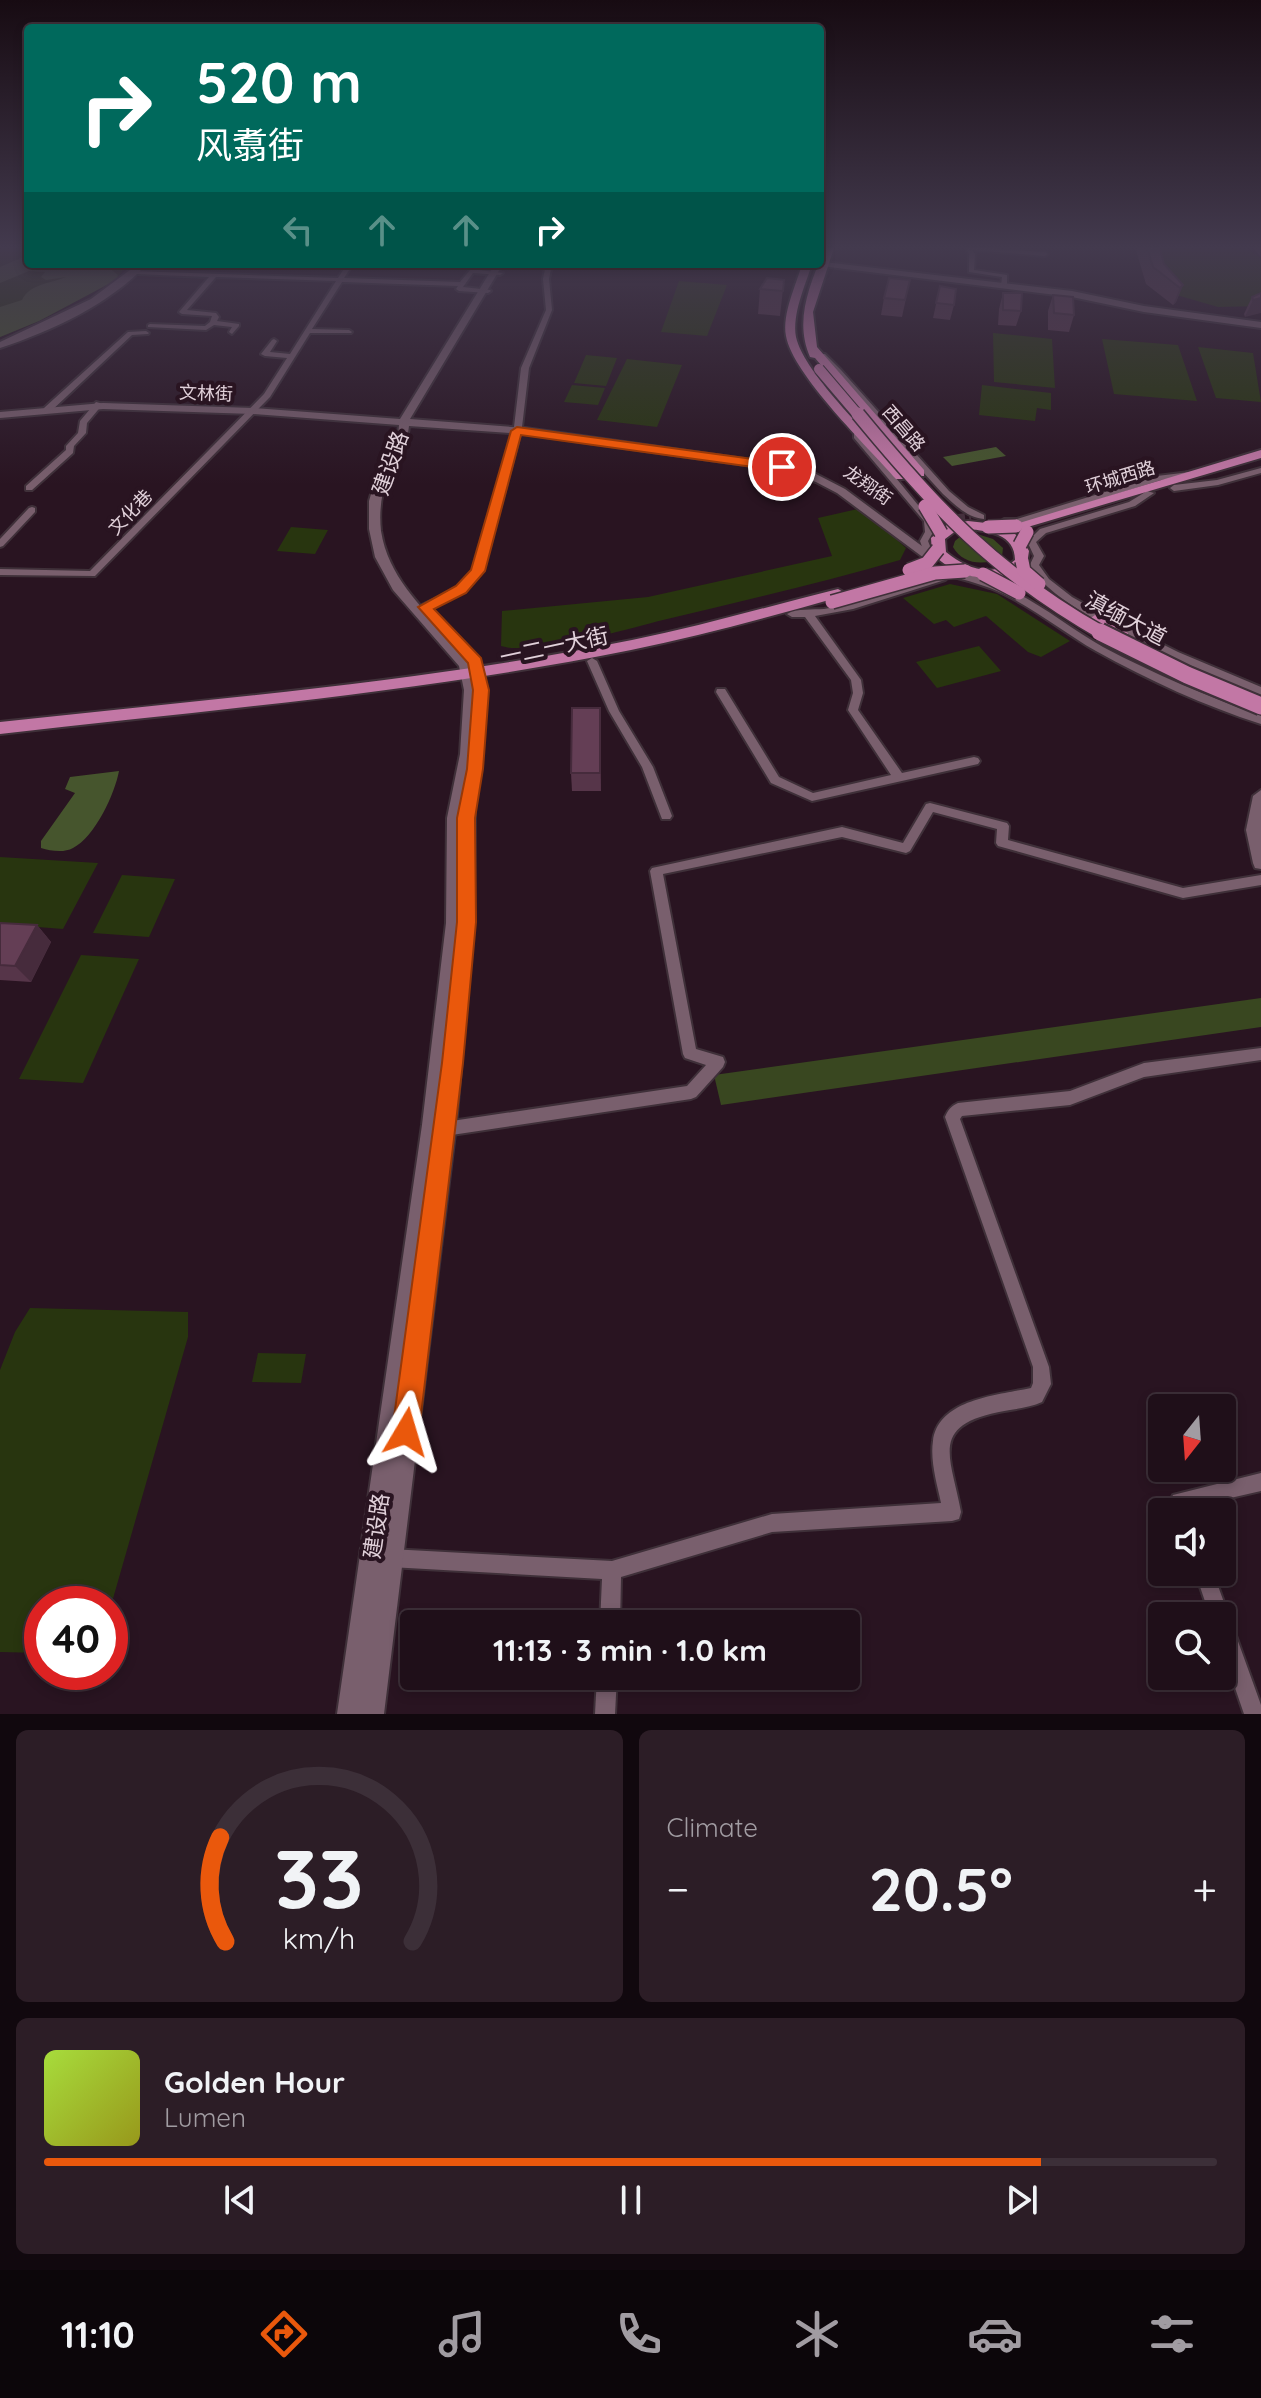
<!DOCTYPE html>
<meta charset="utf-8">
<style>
:root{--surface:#1f0f19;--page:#2c1d26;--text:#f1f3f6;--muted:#a19ca2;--line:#3c2f38;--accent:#ea580c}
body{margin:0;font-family:Quicksand,"Noto Sans SC",sans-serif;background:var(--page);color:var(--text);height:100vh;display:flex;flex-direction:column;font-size:30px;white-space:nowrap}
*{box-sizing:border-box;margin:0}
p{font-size:26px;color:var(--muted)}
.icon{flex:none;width:44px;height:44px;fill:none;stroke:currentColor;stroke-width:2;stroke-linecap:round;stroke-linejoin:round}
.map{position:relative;height:1714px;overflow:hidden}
.sheet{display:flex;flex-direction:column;gap:16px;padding:16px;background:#11080e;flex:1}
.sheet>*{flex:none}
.top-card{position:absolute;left:24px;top:24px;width:800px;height:244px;border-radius:8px;box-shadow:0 4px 12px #0003,0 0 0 2px var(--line);background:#00695c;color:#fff;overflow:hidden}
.needle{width:52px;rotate:197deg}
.buttons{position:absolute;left:1148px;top:1394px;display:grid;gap:16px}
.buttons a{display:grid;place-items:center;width:88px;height:88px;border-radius:8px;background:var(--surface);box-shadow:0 4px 12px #0003,0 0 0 2px var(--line);font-size:40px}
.speed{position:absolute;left:24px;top:1586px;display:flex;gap:16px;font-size:40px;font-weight:700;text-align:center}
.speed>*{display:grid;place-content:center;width:104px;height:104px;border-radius:50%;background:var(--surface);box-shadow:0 4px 12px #0003,0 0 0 2px var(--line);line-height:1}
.speed .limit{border:12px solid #d22;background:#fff;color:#111}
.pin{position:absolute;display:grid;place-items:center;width:68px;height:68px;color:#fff;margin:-34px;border:4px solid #fff;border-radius:50%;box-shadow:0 2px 8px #0007}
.me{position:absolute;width:88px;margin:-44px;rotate:7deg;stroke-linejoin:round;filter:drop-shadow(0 0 6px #0008)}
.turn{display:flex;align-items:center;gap:28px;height:168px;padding:0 40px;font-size:36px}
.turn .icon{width:104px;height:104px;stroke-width:2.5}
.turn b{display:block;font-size:56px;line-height:68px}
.lanes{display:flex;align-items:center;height:76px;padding:0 40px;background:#0003;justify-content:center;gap:40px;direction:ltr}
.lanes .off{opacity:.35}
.big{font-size:60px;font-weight:800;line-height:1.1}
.sheet .widget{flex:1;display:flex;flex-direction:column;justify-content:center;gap:12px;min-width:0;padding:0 28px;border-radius:12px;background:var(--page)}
.sheet .dial{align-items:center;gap:0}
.dial svg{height:208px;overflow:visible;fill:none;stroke:var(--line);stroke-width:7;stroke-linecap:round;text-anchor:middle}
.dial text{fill:var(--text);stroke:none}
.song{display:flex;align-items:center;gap:24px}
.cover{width:96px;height:96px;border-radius:12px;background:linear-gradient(135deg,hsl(80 70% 55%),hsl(60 70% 35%))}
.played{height:8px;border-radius:4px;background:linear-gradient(90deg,var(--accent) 85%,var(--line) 85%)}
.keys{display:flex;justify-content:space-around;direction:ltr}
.heat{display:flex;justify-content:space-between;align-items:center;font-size:44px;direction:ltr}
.sheet .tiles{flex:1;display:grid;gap:16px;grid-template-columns:1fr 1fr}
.widget:last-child{grid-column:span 2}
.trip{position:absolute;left:400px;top:1610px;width:460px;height:80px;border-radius:8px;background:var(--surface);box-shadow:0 4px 12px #0003,0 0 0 2px var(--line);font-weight:800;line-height:80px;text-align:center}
.tabs{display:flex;height:128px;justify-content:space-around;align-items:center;background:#0c060a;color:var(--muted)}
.tabs .icon{width:56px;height:56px}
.tabs .on{color:var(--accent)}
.tabs b{font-size:36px;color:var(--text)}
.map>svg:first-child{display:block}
.green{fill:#28350f}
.forest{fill:#394720}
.water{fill:#46552d}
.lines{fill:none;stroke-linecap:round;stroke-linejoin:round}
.street-tunnel{stroke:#45303d;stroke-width:9;stroke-dasharray:9 4;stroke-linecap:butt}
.street-casing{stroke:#3f3039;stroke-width:4}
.secondary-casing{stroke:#3f3039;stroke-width:4}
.primary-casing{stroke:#3f3039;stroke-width:4}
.street{fill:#795f6d;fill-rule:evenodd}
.secondary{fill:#795f6d;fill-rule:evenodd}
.primary{fill:#c277a5;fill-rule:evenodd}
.primary-bridge-far2-casing{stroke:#3f3039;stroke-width:12;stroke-linecap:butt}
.primary-bridge-far1-casing{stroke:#3f3039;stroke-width:16;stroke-linecap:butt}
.primary-bridge-casing{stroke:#3f3039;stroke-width:21;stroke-linecap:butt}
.primary-bridge-far2{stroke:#c277a5;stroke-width:10}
.primary-bridge-far1{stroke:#c277a5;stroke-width:13}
.primary-bridge{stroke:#c277a5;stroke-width:17}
.wall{fill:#563549}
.shaded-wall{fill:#462b3c}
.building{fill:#643e55;stroke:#462b3c;stroke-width:2}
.route{fill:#ea580c;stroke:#983908;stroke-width:2}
.labels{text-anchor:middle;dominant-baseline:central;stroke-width:8;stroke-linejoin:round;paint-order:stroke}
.far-street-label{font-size:18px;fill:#e1d1da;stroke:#291421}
.street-label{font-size:22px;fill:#e1d1da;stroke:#291421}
</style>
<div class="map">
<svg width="1261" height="1714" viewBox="0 0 1261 1714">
<rect width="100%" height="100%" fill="#291421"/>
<g class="green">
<polygon points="0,245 28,245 28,264 127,264 116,280 39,321 0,337"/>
<path d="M1152,245c34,0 81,-9 109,13v48l-43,1 -45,-13z"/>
<polygon points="679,281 727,285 707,336 661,332"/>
<polygon points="993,333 1052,339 1055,388 994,382"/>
<polygon points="1102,339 1178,345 1197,401 1114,394"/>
<polygon points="1198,347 1253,353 1261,402 1216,398"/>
<polygon points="586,355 617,358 606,386 574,383"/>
<polygon points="627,359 682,365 657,427 597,420"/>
<polygon points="572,385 605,388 598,405 564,402"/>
<polygon points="982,385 1051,393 1051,410 1037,408 1035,421 979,415"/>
<path d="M862,508l44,40 -6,12c-79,23 -158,41 -237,60 -37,9 -128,37 -162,26l1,-35 146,-14 184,-41 -14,-38z"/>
<polygon points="291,527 328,530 315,554 277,551"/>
<polygon points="950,584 997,594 1070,641 1041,657 1028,652 986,616 954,627 946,620 934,624 903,598"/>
<polygon points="979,646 1001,671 937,688 916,662"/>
<polygon points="0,857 98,863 63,929 0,924"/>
<polygon points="122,875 175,879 149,937 93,933"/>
<polygon points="81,955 139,959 83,1083 19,1079"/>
<polygon points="30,1308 188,1312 188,1337 110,1609 110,1604 42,1604 42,1653 0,1652 0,1370 15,1332"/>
<polygon points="258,1353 306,1354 301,1383 252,1382"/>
</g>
<g class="forest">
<path d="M977,534l16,5 10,9 -1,9c-17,9 -39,8 -49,-10l2,-6 6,-5z"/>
<polygon points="1261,998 1261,1027 721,1105 714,1075"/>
</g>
<g class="water">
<path d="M28,255v9h66l-9,6 24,-2 9,7 -2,5 -77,41 -39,16v-30l22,-7c7,-16 30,-17 44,-23l-20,3 -5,-3 4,-5 -16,-1 -29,12v-16z"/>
<polygon points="996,447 1006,456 952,466 943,457"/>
<path d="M119,771c-4,22 -24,66 -46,77 -9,5 -22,3 -32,0v-7l34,-48 -10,-4 5,-12z"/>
</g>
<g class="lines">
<polyline class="street-tunnel" points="932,527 945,520 971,517"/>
<g class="street-casing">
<g id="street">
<polygon points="965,247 1045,252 1048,254 1045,256 972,250 975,254 974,270 1007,275 1007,286 1004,288 1001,286 1002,277 969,272 969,254"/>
<polygon points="347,264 353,264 344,278 460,282 471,269 503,273 500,275 473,273 463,287 490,290 491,291 488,293 459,291 456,289 458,286 342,282 312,329 349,330 352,332 351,333 310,333 270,397 95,576 0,575 0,569 90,571 264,394 287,358 265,356 261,354 272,340 274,339 277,341 270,352 290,354 336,281 216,277 187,310 216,313 219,317 217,321 239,324 239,326 232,334 229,332 232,327 214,325 206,330 148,327 148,325 150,324 205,326 210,322 212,316 182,314 179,312 209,277 135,274 133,273 133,271 338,278"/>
<polygon points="546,264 552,264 549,279 552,310 529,368 522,427 483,571 464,592 428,609 422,609 422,605 458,588 474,570 514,427 521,368 546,310 543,279"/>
<polygon points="146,331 149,333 148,334 132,335 50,412 44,412 44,408 128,332"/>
<path d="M819,354h6l16,16 108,121 19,16 16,8v4c-16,-1 -29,-14 -41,-25l-124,-136z"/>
<polygon points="96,402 103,404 87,423 86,433 74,446 73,453 32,490 26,490 26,486 66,450 66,446 78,433 80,421"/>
<polygon points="854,434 860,434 936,527 928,541 934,556 932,558 926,558 920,541 925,532 924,521 854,438"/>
<polygon points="1261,468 1261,473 1218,485 1174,491 1170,488 1174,485 1217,480"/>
<polygon points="1190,472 1194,474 1193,476 1161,480 1021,524 1004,525 1000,522 1004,519 1017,519 1157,476"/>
<path d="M1147,491l7,2 -19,13 -89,27 -10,9 8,14 -5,9 10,14 23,18 32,18 74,37 83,35v8c-25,-9 -50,-21 -74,-31 -41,-19 -126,-55 -152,-91l-3,1 -5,-3 7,-15 -8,-17 1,-2h5l8,-8 89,-27z"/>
<polygon points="32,507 35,508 35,512 3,546 0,547 0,539 29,508"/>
<path d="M952,571l38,9 1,2c41,14 75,44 112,65 51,27 104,49 158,69v8c-56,-18 -113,-44 -165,-73 -35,-20 -68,-48 -106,-63 -14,-5 -27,-9 -41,-12l-2,-2z"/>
<path d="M942,575l5,3 -2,2 -92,29 -38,7 46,64 2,13 -5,17 44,63 72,-16 4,1 2,3 -2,3 -166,37 -41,-18 -55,-91 1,-3h8l54,88 34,16 78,-18 -43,-65 5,-17 -2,-13 -46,-63h-13l-5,-3c10,-6 26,-4 37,-5 41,-6 79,-23 118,-34z"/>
<polygon points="592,658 597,661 619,711 653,767 672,816 670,819 662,819 642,767 609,711 587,661"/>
<polygon points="930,803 1007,823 1009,826 1008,840 1183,888 1261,875 1261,885 1183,898 998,846 996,843 997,829 933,812 910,851 906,853 842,837 663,874 696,1049 723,1057 725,1062 723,1067 696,1097 691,1099 445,1136 440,1134 438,1129 440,1124 445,1122 687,1086 706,1065 685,1058 683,1054 650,871 652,868 842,827 903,843 926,804"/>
<path d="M1261,1048v12l-117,17 -74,28 -108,11 -2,3 89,248 2,17 -9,18c-13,6 -29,7 -43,10 -70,14 -48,45 -38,100l-2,7 -7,2 -180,11 -151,45 -1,47h-20l2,-45 -212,-12 -7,-2 -2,-7 2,-7 7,-2 222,12 160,-47 169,-11c-4,-19 -11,-42 -8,-62 5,-42 65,-46 98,-53l2,-5v-16l-88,-250c3,-7 6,-11 13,-14l112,-12 74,-28z"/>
<polygon points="1261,1473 1261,1491 1191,1507 1192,1512 1174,1512 1170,1501 1173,1495"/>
<polygon points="1195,1572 1213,1572 1261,1705 1261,1714 1244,1714 1222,1650 1222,1616 1210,1616"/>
<polygon points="597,1676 617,1676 615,1714 595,1714"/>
</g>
</g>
<g class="secondary-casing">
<g id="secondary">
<polygon points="824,262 1072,291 1144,306 1261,322 1261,328 1144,312 1072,297 821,266"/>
<path d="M138,264h9c-37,40 -95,67 -147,84v-6l91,-43z"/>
<path d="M495,264h8l-93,155 115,9 261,37 30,9 29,15 89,66 -6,4 -4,-1 -87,-65 -21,-11 -35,-12 -256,-36 -116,-8c-1,18 -14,33 -21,50 -7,17 -9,37 -7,55 7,45 39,74 68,107 8,8 20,18 24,28 13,34 -1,99 -7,135l6,1 3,4 -1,116 -18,203 -72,589h-47l85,-589 24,-202 1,-105 13,-64 4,-64 -5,-24 -66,-76 -18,-33 -6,-28v-28l7,-24 22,-41 1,-11 -146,-11 -150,-5 -103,9v-6l103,-9 150,5 147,11z"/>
<polygon points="765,264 800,264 810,267 806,269"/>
<polygon points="1261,790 1261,869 1255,868 1253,863 1246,830 1253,796"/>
</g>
</g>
<g class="primary-casing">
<g id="primary">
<path d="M826,245h9l-22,67 4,35 107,123v6h-8l-101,-118 -5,-1c-17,-39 2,-76 16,-112z"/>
<path d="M802,264h10c-7,22 -20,50 -16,73 8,37 81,106 108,136v6h-8c-28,-32 -103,-104 -110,-143 -4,-23 10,-50 16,-72z"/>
<polygon points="1261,450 1261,458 1021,529 1009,526"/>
<path d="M968,521c24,2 50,6 61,30l-2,13c-29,23 -70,16 -95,-11l-1,-15 17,-14zM968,529c21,2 47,5 47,31 -23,18 -48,9 -69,-8l-1,-13 12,-9z"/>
<path d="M838,589l7,4 -2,3c-70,20 -140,39 -212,54 -208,42 -420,60 -631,84v-12c211,-23 424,-40 632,-82 70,-14 137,-34 206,-51z"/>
<polygon points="1095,615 1128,633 1128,639 1118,639 1090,623 1088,620"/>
</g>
</g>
<use href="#street" class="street"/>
<use href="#secondary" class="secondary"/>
<use href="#primary" class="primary"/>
<g class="primary-bridge-far2-casing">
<polyline id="primary-bridge-far2" points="819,369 859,416"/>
</g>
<g class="primary-bridge-far1-casing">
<g id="primary-bridge-far1">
<path d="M858,414c78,95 138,159 246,220"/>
<polyline points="925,506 941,533"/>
<polyline points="988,527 1016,526"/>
<polyline points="1020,545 1027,532"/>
<polyline points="1022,561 1024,571 1039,584"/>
<polyline points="909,570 927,563 938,549"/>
<polyline points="983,574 1019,593"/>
<polyline points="832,602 935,573 965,571"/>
</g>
</g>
<g class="primary-bridge-casing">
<polyline id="primary-bridge" points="1100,632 1187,675 1261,706"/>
</g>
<use href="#primary-bridge-far2" class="primary-bridge-far2"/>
<use href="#primary-bridge-far1" class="primary-bridge-far1"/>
<use href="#primary-bridge" class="primary-bridge"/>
</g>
<g class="wall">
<polygon points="1138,245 1159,245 1164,264 1183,285 1176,302 1173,305 1146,284 1136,250"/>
<polygon points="1250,245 1261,245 1261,257"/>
<polygon points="474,264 489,264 486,268 474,266"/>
<polygon points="784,280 780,316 758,314 760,289"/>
<polygon points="910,280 902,317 881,315 884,298"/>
<polygon points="940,286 954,305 950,320 933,318"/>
<polygon points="1003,293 1021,311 1016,326 998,325 999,309"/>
<polygon points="1261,293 1245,317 1244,314 1252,297"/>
<polygon points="1053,295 1074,315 1069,332 1048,330 1048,311"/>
<polygon points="600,708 601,791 572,791 571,773"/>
<polygon points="0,923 37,925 51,942 31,982 0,980"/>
</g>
<g class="shaded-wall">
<polygon points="1183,285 1176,302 1173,305 1180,288"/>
<polygon points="1261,298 1261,313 1245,317 1253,300"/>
<polygon points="37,925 51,942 31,982 15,966"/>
</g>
<g class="building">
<polygon points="1146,245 1159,245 1164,264 1183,285 1180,288 1153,267"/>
<polygon points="767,278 784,280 783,291 760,289"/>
<polygon points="889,278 910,280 905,300 884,298"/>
<polygon points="940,286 956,289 954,305 936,303"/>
<polygon points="1003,293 1022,293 1021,311 1003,310"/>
<polygon points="1261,293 1261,298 1253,300 1252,297"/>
<polygon points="1053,295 1073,297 1074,315 1054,313"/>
<polygon points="572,708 600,708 600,773 571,773"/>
<polygon points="0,923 37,925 15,966 0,965"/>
</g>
<linearGradient id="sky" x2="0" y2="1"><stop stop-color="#170b12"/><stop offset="0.51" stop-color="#433a4e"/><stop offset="1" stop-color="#433a4e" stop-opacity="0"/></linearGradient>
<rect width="1261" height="485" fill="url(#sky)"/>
<polygon class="route" points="517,427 782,463 788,467 782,471 521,435 485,571 466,593 434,609 481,658 489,690 483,769 475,818 476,922 463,1063 419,1432 415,1442 406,1446 396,1442 392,1432 442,1063 457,922 457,818 467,769 473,690 468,663 418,607 456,586 471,570 511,431"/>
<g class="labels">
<g class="far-street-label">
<text transform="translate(206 393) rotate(2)">文林街</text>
<text transform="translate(904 428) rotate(49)">西昌路</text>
<text transform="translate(1120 477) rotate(-17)">环城西路</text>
<text transform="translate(868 485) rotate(35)">龙翔街</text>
<text transform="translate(130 512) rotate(-46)">文化巷</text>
</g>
<g class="street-label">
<text transform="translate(390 463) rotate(-71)">建设路</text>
<text transform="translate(1126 618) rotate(28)">滇缅大道</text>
<text transform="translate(554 646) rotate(-12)">一二一大街</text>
<text transform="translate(376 1526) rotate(-82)">建设路</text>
</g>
</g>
</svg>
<div class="buttons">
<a><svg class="needle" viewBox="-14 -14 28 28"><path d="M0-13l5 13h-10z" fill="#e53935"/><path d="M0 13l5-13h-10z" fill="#a19ca2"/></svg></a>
<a><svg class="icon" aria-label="sound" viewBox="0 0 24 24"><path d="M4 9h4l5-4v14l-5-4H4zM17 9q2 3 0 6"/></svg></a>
<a><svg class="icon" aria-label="search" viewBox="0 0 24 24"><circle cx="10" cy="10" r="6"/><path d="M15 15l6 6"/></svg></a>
</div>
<div class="speed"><div class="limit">40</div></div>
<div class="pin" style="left:782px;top:467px;background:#d93025"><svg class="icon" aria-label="arrive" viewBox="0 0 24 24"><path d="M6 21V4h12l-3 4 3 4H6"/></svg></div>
<svg class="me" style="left:406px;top:1432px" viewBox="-20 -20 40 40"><path d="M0-17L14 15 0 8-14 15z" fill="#ea580c" stroke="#fff" stroke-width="4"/></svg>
<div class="trip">11:13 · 3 min · 1.0 km</div>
<div class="top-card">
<div class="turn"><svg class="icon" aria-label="right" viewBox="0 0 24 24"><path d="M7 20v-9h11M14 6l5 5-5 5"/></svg><div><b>520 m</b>风翥街</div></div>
<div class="lanes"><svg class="icon off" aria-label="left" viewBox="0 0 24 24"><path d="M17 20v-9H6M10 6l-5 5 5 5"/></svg><svg class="icon off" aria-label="ahead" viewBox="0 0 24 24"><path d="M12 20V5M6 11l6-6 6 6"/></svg><svg class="icon off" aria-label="ahead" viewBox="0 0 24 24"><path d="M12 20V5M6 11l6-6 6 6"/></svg><svg class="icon" aria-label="right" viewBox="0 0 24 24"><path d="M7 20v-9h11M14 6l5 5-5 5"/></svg></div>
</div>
</div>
<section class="sheet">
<div class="tiles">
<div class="widget dial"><svg viewBox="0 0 100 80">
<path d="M14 69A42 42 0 1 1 86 69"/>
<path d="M14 69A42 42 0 0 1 12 29" stroke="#ea580c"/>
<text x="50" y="56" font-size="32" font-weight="700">33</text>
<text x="50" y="72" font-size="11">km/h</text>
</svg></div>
<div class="widget"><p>Climate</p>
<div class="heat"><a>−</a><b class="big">20.5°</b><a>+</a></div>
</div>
<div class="widget">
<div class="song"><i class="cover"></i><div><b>Golden Hour</b><p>Lumen</p></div></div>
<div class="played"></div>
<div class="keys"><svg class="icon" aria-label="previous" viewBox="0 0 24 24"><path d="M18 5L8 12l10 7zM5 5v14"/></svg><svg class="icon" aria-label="pause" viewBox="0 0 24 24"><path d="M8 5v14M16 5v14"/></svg><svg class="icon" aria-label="next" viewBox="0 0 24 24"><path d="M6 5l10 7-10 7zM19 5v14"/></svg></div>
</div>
</div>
</section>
<nav class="tabs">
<b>11:10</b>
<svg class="icon on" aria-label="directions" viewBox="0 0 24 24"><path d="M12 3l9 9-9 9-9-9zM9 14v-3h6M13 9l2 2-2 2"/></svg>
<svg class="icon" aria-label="music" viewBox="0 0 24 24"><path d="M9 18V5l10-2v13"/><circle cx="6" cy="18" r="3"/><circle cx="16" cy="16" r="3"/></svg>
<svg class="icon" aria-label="phone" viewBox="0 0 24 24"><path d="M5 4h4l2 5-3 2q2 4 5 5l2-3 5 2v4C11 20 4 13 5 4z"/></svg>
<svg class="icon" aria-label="climate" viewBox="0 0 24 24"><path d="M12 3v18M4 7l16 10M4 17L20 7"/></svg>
<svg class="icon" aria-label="car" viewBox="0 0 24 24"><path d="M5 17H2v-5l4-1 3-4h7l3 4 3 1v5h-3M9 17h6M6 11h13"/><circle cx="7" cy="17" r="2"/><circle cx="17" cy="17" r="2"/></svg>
<svg class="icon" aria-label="filters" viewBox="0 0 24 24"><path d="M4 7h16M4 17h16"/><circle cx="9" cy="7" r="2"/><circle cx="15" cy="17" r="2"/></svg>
</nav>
